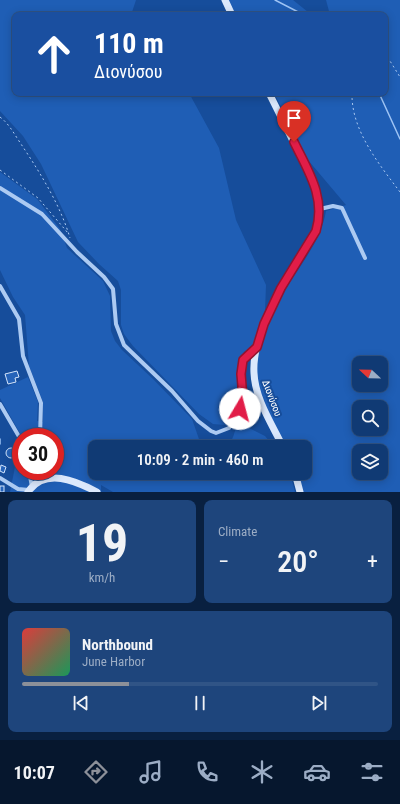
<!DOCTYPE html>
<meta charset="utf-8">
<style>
:root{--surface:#103a74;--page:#1e457c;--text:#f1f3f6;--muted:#9cadc5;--line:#305486;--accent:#8c9099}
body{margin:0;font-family:"Roboto Condensed",sans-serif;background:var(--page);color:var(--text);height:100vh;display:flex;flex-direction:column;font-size:15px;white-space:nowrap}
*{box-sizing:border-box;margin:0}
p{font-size:13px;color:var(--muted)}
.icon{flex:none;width:22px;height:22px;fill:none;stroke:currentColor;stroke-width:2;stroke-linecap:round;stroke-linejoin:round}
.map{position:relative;height:492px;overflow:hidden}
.drawer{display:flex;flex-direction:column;gap:8px;padding:8px;background:#092040;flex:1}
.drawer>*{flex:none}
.guide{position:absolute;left:12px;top:12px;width:376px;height:84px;border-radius:8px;box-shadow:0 2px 10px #0003,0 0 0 1px var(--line);background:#1a4fa0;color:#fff;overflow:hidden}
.needle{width:26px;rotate:292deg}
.buttons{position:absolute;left:352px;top:356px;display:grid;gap:8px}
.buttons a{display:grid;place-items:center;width:36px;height:36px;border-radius:8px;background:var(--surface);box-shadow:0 2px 10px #0003,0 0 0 1px var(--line);font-size:20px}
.speed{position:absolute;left:12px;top:428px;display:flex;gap:8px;font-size:20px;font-weight:700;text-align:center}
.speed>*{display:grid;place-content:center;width:52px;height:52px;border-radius:50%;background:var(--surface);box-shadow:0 2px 10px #0003,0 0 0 1px var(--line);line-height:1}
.speed .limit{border:6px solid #d22;background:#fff;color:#111}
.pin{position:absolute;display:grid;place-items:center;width:34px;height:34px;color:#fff;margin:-41px -17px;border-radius:50% 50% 50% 0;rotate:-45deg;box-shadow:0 0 4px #0007}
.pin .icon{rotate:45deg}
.me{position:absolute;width:44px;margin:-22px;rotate:8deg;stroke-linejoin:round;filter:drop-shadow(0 0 3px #0008)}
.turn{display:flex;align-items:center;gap:14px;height:84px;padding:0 16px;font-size:18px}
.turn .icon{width:52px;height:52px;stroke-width:2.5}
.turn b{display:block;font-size:28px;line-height:34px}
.big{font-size:30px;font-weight:600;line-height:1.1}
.drawer .card{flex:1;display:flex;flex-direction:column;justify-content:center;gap:6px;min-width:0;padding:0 14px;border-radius:8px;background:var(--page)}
.drawer .dial{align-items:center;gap:0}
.dial b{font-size:52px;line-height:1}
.song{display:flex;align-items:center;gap:12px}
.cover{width:48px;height:48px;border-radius:6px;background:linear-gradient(135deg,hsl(0 70% 55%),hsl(150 70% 35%))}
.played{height:4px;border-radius:2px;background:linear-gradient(90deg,var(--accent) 30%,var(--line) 30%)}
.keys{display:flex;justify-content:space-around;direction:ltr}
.heat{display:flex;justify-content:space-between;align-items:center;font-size:22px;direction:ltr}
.drawer .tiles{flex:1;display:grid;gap:8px;grid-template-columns:1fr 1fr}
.card:last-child{grid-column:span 2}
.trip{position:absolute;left:88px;top:440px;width:224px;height:40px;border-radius:8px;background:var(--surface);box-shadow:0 2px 10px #0003,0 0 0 1px var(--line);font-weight:600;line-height:40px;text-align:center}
.tab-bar{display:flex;height:64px;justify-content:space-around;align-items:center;background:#06172e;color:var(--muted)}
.tab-bar .icon{width:28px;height:28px}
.tab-bar .on{color:var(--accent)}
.tab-bar b{font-size:18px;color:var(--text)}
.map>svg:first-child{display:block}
.green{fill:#1f5eb5;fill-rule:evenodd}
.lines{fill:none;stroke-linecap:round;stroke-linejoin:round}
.stream{stroke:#9ec4f5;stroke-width:1.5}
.building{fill:#2563b9;stroke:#d4e5fc}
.path{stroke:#accaf2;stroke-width:1;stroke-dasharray:2 3;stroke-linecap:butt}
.minor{stroke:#accaf2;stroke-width:4}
.secondary{stroke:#dbe8fc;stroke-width:7}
.route-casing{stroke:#92132f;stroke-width:10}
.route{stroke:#e11d48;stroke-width:7}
.labels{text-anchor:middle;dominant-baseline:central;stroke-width:4;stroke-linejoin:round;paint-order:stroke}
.street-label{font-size:10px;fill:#fff;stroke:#164d9b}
</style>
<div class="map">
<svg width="400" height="492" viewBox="0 0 400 492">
<rect width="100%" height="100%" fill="#164d9b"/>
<g class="green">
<polygon points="0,0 136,0 131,15 15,15 15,93 189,93 219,148 236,220 266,285 265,311 253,346 244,352 240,360 238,402 230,420 225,425 213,424 199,414 133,346 124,334 121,325 121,290 118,281 99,264 78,242 41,164 23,136 0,111"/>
<polygon points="228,0 293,0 308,12 318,15 235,15"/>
<path d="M326,0h74v492h-97l-5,-19h7v-26h-19c-10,-20 -24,-42 -28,-64 -7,-35 20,-82 38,-110 13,-20 26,-38 30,-62l20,-6 -38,-45 -34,-67h111v-78h-55zM359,363h22v22h-22zM359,407h22v22h-22zM359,451h22v22h-22z"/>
<polygon points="0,172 37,199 60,229 67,248 103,281 110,296 111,331 115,341 122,350 153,379 192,419 200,442 208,447 95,447 95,473 290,473 295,492 113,492 101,485 101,492 10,492 16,462 21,452 21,471 55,471 55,437 22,437 0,398 0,390 28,377 38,402 37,421 43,422 43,402 29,366 25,315 13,297 0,270"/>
<path d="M239,423l26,13 9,11h-50c11,-4 9,-17 15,-24z"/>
</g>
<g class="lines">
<g class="stream">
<polyline points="275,0 304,15"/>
<polyline points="329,15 333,15"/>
<polyline points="379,93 400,139"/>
<polyline points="0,439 0,444"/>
</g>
</g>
<g class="building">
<polygon points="17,371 19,377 15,378 16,382 8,384 5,374"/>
<circle cx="11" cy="453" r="5"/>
<polygon points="1,465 6,467 4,473 0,471"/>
<rect x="0" y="486" width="4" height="6"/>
</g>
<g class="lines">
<g class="path">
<polyline points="385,53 400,77"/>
<path d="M352,93c-1,37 27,71 48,99"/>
<path d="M0,117c9,7 13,15 19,24 20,30 41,63 51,97"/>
<polyline points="0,170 38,198 68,233"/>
</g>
<g class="minor">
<polyline points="0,188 42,214 77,252 104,277 113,289 116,324 124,345 172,391 198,421 211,431 216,433 229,428 236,417 243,398 241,374 243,360 256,348"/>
<polyline points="320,209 333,206 342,208 365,258"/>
<polyline points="0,286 19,319 23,356 41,403 40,437"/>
<polyline points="0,404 21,440"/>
<polyline points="29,471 32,487"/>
<polyline points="0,478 18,489 29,490"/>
<polyline points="37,482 38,471"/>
</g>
<g class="secondary">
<polyline points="225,0 232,15"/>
<path d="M269,93l43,86c6,14 10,29 6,44 -3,17 -17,31 -25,45 -18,28 -41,72 -39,105 1,26 18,51 29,74"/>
<polyline points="295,473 300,492"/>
<path d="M28,492c17,-25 48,-11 69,0"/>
</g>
</g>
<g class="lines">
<g class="route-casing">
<path id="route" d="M240,409l3,-11 -2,-24 2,-14 14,-13 7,-23 17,-36 35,-57c10,-34 -8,-60 -22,-89"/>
</g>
<use href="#route" class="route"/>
</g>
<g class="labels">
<g class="street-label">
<text transform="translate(272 398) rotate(69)">Διονύσου</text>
</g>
</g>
</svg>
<div class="buttons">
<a><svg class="needle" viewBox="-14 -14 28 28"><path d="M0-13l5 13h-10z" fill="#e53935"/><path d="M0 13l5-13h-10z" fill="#9cadc5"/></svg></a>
<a><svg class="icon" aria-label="search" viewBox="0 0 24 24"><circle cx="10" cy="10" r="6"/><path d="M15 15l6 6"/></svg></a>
<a><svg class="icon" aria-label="layers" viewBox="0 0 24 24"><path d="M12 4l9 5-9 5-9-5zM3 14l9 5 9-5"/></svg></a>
</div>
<div class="speed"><div class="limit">30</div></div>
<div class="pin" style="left:294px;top:142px;background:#d93025"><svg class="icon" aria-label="arrive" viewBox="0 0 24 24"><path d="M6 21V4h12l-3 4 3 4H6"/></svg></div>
<svg class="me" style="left:240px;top:409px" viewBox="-20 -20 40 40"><circle r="19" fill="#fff"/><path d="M0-13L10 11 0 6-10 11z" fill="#e11d48"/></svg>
<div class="trip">10:09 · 2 min · 460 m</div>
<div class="guide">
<div class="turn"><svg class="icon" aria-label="ahead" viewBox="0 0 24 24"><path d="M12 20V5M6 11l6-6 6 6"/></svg><div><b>110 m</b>Διονύσου</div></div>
</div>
</div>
<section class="drawer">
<div class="tiles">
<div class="card dial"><b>19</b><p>km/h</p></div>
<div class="card"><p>Climate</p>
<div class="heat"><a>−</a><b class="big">20°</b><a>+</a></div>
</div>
<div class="card">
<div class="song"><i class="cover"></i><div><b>Northbound</b><p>June Harbor</p></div></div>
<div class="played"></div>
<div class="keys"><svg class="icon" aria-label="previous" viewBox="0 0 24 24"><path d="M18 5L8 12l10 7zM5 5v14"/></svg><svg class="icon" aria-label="pause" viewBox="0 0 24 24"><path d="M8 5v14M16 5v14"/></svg><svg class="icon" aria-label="next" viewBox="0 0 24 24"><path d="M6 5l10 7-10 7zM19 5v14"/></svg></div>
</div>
</div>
</section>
<nav class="tab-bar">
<b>10:07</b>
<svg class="icon on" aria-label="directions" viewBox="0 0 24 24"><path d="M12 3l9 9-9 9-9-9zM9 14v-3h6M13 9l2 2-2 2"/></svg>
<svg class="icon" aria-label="music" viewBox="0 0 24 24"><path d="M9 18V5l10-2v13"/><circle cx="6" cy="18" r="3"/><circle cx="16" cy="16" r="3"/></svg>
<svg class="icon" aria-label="phone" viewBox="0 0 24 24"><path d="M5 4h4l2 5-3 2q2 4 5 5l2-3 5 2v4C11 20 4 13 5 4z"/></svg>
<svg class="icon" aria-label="climate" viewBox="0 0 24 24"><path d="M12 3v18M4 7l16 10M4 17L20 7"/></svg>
<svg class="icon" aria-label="car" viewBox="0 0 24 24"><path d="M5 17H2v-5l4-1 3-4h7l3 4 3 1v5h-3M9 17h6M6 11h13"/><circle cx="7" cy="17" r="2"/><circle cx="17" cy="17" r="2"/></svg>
<svg class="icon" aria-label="filters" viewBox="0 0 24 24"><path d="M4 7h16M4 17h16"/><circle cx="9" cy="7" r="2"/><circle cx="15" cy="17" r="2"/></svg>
</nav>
